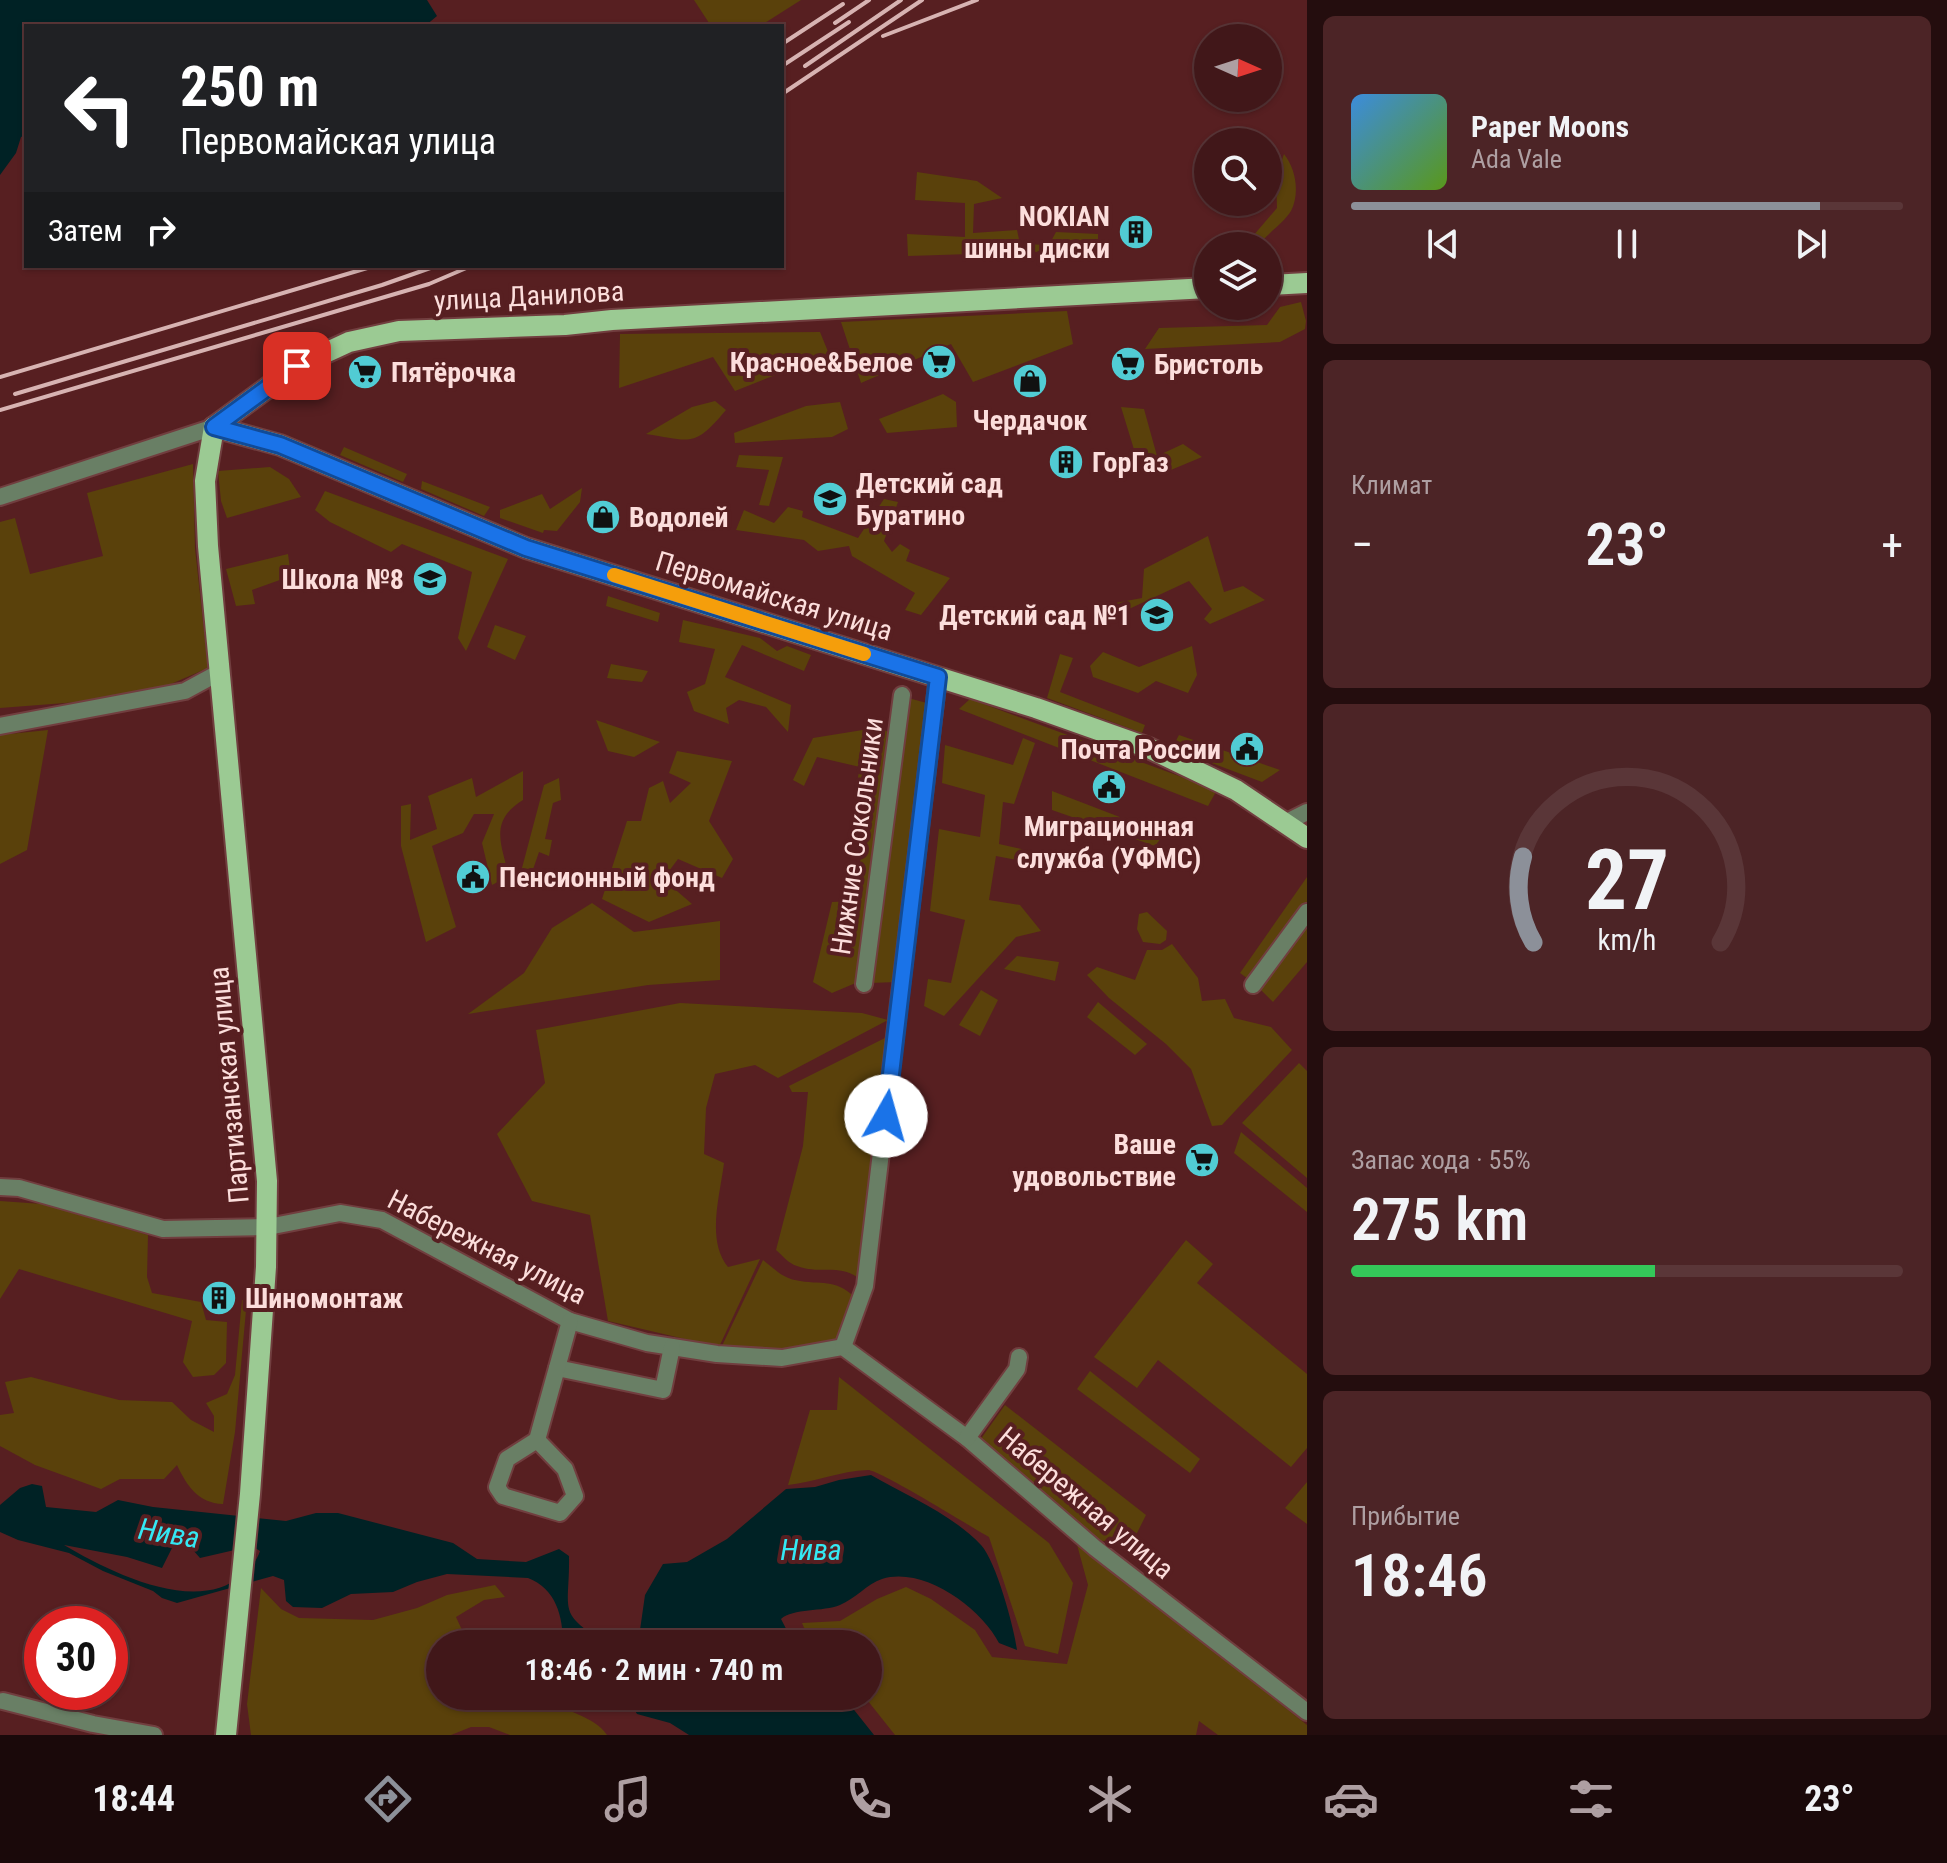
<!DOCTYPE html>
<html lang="ru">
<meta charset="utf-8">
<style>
:root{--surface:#411719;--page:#4c2426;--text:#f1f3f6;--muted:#ae9fa2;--line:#5a3638;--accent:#8c9099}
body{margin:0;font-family:"Roboto Condensed",sans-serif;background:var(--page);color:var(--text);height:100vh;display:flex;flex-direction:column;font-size:30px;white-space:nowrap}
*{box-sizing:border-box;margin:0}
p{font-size:26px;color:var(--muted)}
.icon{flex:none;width:44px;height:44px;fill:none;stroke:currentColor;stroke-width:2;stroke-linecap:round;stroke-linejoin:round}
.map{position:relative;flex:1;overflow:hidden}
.panel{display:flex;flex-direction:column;gap:16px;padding:16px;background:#240d0e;width:640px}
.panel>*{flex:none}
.banner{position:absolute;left:24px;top:24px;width:760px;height:244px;border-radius:0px;box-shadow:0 2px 6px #0004,0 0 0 2px var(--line);background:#202124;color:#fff;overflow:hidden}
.needle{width:52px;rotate:93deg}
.buttons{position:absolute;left:1194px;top:24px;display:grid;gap:16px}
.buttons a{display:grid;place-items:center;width:88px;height:88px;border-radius:50%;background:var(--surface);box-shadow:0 2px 6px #0004,0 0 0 2px var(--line);font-size:40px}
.speed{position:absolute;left:24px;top:1606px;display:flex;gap:16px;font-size:40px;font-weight:700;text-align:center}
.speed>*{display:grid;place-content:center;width:104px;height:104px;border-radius:50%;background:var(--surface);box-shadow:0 2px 6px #0004,0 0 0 2px var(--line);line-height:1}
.speed .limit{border:12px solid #d22;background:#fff;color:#111}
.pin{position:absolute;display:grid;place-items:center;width:68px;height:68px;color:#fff;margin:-34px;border-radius:16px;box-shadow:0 4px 12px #0006}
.me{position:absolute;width:88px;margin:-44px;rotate:7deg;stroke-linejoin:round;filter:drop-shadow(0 0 6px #0008)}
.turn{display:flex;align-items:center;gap:28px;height:168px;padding:0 24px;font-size:36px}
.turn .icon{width:104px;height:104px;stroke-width:2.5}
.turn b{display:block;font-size:56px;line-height:68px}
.then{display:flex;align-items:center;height:76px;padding:0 24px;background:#0003;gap:16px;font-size:30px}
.big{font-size:60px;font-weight:600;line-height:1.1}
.panel .widget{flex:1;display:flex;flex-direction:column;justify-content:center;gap:12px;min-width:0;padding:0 28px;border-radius:12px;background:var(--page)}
.panel .dial{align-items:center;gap:0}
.dial svg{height:208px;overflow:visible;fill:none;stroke:var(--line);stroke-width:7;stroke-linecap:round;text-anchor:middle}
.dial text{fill:var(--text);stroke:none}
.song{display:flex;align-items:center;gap:24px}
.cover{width:96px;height:96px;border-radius:12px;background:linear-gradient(135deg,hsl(210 70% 55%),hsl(90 70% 35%))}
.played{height:8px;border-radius:4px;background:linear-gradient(90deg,var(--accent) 85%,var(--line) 85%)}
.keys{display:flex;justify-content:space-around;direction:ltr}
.heat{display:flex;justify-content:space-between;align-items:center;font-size:44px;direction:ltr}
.charge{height:12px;border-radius:6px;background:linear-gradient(90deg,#34c759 55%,var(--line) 0)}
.trip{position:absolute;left:426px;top:1630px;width:456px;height:80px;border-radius:40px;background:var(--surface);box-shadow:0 2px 6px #0004,0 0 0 2px var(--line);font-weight:600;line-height:80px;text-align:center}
.tabs{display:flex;height:128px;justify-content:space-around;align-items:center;background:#1a090a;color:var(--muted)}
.tabs .icon{width:56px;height:56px}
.tabs .on{color:var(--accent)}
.tabs b{font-size:36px;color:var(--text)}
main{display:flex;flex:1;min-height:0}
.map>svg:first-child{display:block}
.green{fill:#5a410b}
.water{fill:#002225;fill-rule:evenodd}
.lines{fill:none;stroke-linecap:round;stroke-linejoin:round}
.minor-casing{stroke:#713e3f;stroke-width:20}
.major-casing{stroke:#713e3f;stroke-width:24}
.minor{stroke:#697f65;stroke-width:16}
.major{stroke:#9bca93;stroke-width:20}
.rail{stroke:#d7b3b2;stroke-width:4}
.route-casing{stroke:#114b97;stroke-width:20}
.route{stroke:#1a73e8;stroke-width:14}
.slow{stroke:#f59e0b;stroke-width:14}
.labels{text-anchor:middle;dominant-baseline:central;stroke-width:8;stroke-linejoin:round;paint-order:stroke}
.poi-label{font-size:28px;font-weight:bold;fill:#fcdedc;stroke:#571f21;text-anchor:start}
.street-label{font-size:28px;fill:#fcdedc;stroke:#571f21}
.water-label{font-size:30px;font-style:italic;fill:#34e8f3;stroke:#571f21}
</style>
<main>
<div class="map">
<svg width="1307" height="1735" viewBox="0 0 1307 1735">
<rect width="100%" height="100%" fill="#571f21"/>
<g class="green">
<polygon points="694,0 801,0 760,26 711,26"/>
<path d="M1284,154c12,15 16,39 7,57 -6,10 -20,20 -28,29l-10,-4 24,-28 -1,-31z"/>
<polygon points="917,172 977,181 1002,198 974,204 973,233 1017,230 1020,244 1049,245 1056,232 1098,234 1098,250 908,256 907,234 965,237 965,203 915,200"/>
<polygon points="1301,302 1306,321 1305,329 1280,342 1145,349 1159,328 1267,325 1280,307"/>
<polygon points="1067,311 1073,344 973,382 951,344 861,383 841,322"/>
<polygon points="820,332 829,354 735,391 713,357 619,388 620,334"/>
<polygon points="943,394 956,402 957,427 887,433 879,419"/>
<path d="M715,401l11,9c-32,38 -34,31 -80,24l46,-27z"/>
<polygon points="840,402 848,429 832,437 735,443 734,433 806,406"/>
<polygon points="1121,407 1144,409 1157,456 1183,444 1202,457 1166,472 1136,456"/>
<polygon points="344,447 407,474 403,482 340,455"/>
<polygon points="739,455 783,457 769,506 759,505 769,470 736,467"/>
<polygon points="193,464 195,548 208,668 164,687 78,702 0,708 0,522 15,518 30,574 103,556 87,493"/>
<polygon points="270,467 289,479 301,497 227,518 221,501 218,471"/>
<polygon points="422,481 490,507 484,516 421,489"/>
<polygon points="582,488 580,502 557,531 544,530 543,533 500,518 500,510 542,494 550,509"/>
<polygon points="325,491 508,559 466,651 458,638 472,572 402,544 391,552 330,522 315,510"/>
<polygon points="884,499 898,502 884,541 892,552 900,544 910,550 906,561 950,578 921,615 905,610 915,593 852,556 849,546 818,551 804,540 736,530 744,510 774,523 788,507 803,511 802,517 858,538"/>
<polygon points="1208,536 1224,592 1243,586 1265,600 1210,624 1204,619 1212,609 1189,581 1099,623 1099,606 1142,598 1144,569"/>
<polygon points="288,554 291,576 252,590 255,604 236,606 226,569"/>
<polygon points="608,596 660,613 658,622 606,606"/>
<polygon points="683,620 760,638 777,651 787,646 811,655 804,671 742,645 725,677 791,705 788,732 766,707 739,700 726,708 729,724 694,711 687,692 705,684 715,649 679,642"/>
<polygon points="495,625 526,636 515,660 487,647"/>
<polygon points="1192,646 1197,675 1188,693 1156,681 1138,693 1093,677 1090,666 1103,652 1139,667"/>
<polygon points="1060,654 1073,658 1060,692 1145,725 1142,733 1047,698"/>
<polygon points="611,664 648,671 642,682 607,678"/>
<polygon points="908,698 927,703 897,982 870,983"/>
<polygon points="970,699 1217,790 1208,806 959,709"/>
<polygon points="596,720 660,742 634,757 608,751"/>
<polygon points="875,728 870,778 857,782 860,767 817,757 804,786 793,780 813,738"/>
<polygon points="881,728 890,733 858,982 832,993 813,982 832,902 854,901"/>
<polygon points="48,730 27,850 0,864 0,735"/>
<polygon points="1179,735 1280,770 1262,782 1172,748"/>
<polygon points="1023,738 1035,743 1014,804 1003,802 999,844 1030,851 1028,862 996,856 989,900 1020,905 1041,931 1016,937 944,1016 924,1006 928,979 951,983 965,920 930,911 939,829 980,837 985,795 942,783 945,745 1013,765"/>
<polygon points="677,751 732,761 709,821 733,859 722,878 678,859 663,879 692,904 649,922 602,899 627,821 641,821 649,788 663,781 670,803 691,783 669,773"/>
<path d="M523,771v29c-34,21 -22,43 -14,76l-17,9 -10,-42 12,-29h-20l-11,19 -31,13 24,81 -30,15 -25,-96v-40l10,-2 -1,36 27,-11 -9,-33 44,-18 4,19z"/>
<polygon points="559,778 561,800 553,803 545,839 552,840 549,856 539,852 528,884 518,883 544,785"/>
<polygon points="1052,791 1164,834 1155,846 1052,810"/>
<polygon points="1307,877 1307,906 1251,981 1240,973"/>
<polygon points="592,903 634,932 720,921 720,980 648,985 468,1014 524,973 552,928"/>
<polygon points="1147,912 1167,931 1166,940 1160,944 1143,942 1137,929 1139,914"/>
<polygon points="1307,920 1307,962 1273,1002 1258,987"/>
<polygon points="1172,944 1198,978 1202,1001 1225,999 1234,1018 1271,1027 1292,1050 1222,1125 1212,1126 1191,1069 1166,1044 1109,998 1087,975 1097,967 1135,980 1147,950 1162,950"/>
<polygon points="1017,956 1059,962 1055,981 1004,969"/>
<polygon points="981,990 998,1000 980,1036 959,1025"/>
<polygon points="1098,1002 1147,1044 1135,1055 1087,1017"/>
<path d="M680,1003l182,10 26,7 -110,58 -23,-13 -40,9 -9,34 -2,46 20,9c-4,33 -18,77 4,104l32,-8 -41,88 -111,-26 -18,-106 -58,-14 -35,-67 48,-51 -9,-53z"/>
<path d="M887,1037l-27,242c-21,-16 -39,-4 -63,-13 -8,-2 -15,-11 -21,-16l27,-104 5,-54h-16l-3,-6z"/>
<polygon points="1299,1063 1307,1071 1307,1178 1242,1123"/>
<polygon points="1241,1132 1307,1188 1307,1212 1234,1153"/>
<polygon points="0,1201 42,1204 148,1235 147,1277 152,1293 201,1302 206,1320 227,1322 226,1363 214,1375 193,1377 183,1362 192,1321 19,1269 0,1299"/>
<polygon points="1186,1240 1213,1264 1197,1283 1307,1374 1307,1448 1291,1467 1158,1360 1137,1388 1094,1357"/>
<path d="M763,1260c10,8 20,18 32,20 28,6 38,-3 61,18l-17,42 -81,13 -37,-5z"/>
<path d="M247,1299l-12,133 -12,72c-25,-1 -36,-18 -46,-39l-13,14h-44l-19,10 -66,-24 -35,-19v-31l14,-2 -9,-31 26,-5 88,23 53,2 19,18 23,12v-16l-8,-13 21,-9 8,-19 7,-75z"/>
<polygon points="1090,1371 1200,1459 1190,1473 1077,1389"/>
<path d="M839,1377l210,166 24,40 -15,71 -33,-8 -36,-109c-18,-10 -109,-67 -121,-67 -28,1 -53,12 -80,15l22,-75h27z"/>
<polygon points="1005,1405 1146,1515 1135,1537 1097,1542 980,1440"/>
<polygon points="1307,1482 1307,1524 1285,1508"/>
<polygon points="1076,1541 1307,1725 1307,1735 1218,1735 1199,1721 1196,1735 895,1735 864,1696 868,1696 868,1644 811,1644 802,1623 840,1621 877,1599 906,1587 931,1599 975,1630 992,1657 1067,1664 1088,1585"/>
<path d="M495,1585l10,12 -21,3 -28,17 11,24 6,3h-33v52h111c14,19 42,18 56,39h-97l-21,-8h-18l-20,8h-200l-4,-31 14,-116 20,21 18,9 74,2 44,-12 30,-13z"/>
</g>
<g class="water">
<polygon points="0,0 427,0 437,16 425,26 26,26 26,135 21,137 16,153 0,175"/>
<path d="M871,1475c36,21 81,39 110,70 15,16 33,82 36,105l-18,-7c-18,-35 -75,-77 -117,-64 -15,5 -27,20 -42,26 -17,7 -47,3 -59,14l13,25h-156l7,-49 18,-31 24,-2 40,-23 59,-50 29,-2 24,-7z"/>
<path d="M32,1484l10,2 4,21 50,5 22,-12 35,7 133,14 30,-8h22l115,30 24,16 49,3 33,-13 10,7c1,56 -14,57 40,88h-46c0,-28 -7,-55 -35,-66l-81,-4 -30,8 -24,10 -42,2 -29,14 -29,-1 -7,-6 -2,-21 -11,-4 -96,27 -15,-5 -9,-7 -50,-20 -34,-18 -51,-13 -18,-8v-27l20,-17zM186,1542l14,16 52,-12 8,5c-4,11 -9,17 -18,24 -46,41 -134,-4 -178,-30l63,12 35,11 11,-22z"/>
<polygon points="634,1696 843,1696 874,1735 689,1735 670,1723 637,1714 634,1709"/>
</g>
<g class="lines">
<g class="minor-casing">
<g id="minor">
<polyline points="0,497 214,427"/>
<polyline points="0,726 185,691 220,672"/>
<polyline points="1287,822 1307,812"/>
<polyline points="864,984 902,695"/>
<polyline points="1253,985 1307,912"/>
<polyline points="0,1187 19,1188 163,1229 268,1227 340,1213 382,1220 570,1321 647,1343 717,1354 782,1358 843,1347 967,1438 1095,1548 1307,1712"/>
<polyline points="843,1347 865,1286 938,677"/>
<polyline points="557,1368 663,1390 672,1347"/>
<polyline points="967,1438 1017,1369 1019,1357"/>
<polyline points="537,1440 507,1459 497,1487 503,1496 560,1513 575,1496 565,1469 537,1440 570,1321"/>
<polyline points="3,1701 93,1724 154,1735"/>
</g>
</g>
<g class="major-casing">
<g id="major">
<polyline points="1268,285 1307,283"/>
<polyline points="214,427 205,481 208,546 267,1181 266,1267 250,1494 226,1735"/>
<polyline points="214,427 280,445 526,548 1036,708 1149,748 1236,790 1307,838"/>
<polyline points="214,427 297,366 349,342 399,331 565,325 612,320 1208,288"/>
</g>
</g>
<use href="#minor" class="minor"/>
<use href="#major" class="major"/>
<g class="rail">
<polyline points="835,23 869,0"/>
<polyline points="883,36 977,0"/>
<polyline points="782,44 843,4"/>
<polyline points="782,66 849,22"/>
<polyline points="805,66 901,0"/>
<polyline points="782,94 922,0"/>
<polyline points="0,377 374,266"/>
<polyline points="15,394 382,285 436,266"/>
<polyline points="0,410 429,284 471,266"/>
</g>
</g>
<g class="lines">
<g class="route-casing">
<polyline id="route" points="297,366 214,427 280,445 526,548 938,677 886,1116"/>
</g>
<use href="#route" class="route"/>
<polyline class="slow" points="614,575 864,654"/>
</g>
<defs>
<g id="building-disc" transform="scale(1.8)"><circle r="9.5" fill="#51ccd4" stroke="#571f21"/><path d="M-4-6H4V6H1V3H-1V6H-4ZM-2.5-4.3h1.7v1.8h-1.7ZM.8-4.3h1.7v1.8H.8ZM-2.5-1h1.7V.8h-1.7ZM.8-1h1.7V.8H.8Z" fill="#111"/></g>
<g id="supermarket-disc" transform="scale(1.8)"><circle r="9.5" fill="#51ccd4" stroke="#571f21"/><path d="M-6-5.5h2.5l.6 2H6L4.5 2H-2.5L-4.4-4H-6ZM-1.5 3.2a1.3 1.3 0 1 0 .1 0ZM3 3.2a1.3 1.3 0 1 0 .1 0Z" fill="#111"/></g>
<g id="shop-disc" transform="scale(1.8)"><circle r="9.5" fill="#51ccd4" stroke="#571f21"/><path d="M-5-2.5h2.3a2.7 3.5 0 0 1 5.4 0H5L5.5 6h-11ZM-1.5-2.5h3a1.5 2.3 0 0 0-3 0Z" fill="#111"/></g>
<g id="school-disc" transform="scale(1.8)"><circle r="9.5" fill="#51ccd4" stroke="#571f21"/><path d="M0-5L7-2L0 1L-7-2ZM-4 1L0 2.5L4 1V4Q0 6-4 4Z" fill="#111"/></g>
<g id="civic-disc" transform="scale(1.8)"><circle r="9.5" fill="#51ccd4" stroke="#571f21"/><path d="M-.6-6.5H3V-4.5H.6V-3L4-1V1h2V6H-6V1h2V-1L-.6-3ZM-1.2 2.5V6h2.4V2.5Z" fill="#111"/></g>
</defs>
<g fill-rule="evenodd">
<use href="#building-disc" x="1136" y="232"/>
<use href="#supermarket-disc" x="939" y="362"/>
<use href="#supermarket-disc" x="1128" y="364"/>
<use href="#supermarket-disc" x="365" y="372"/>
<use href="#shop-disc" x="1030" y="381"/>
<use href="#building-disc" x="1066" y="462"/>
<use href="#school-disc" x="830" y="499"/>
<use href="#shop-disc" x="603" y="517"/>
<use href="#school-disc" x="430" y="579"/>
<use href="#school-disc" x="1157" y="615"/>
<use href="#civic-disc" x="1247" y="749"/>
<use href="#civic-disc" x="1109" y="787"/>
<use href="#civic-disc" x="473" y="877"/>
<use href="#supermarket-disc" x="1202" y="1160"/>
<use href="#building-disc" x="219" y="1298"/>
</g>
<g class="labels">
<g class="poi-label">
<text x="1110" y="216" text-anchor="end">NOKIAN<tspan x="1110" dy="32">шины диски</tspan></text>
<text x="913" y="362" text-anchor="end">Красное&amp;Белое</text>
<text x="1154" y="364">Бристоль</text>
<text x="391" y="372">Пятёрочка</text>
<text x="1030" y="420" text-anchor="middle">Чердачок</text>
<text x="1092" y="462">ГорГаз</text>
<text x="856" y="483">Детский сад<tspan x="856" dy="32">Буратино</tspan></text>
<text x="629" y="517">Водолей</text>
<text x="404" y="579" text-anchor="end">Школа №8</text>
<text x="1131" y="615" text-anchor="end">Детский сад №1</text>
<text x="1221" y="749" text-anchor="end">Почта России</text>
<text x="1109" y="826" text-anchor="middle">Миграционная<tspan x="1109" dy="32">служба (УФМС)</tspan></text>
<text x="499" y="877">Пенсионный фонд</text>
<text x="1176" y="1144" text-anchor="end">Ваше<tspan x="1176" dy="32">удовольствие</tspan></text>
<text x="245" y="1298">Шиномонтаж</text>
</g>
<g class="street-label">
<text transform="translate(529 296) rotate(-3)">улица Данилова</text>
<text transform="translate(774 596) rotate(17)">Первомайская улица</text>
<text transform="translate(857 836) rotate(-82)">Нижние Сокольники</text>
<text transform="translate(229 1085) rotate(-95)">Партизанская улица</text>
<text transform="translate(487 1247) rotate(27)">Набережная улица</text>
<text transform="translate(1086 1503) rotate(40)">Набережная улица</text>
</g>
<g class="water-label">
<text transform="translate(169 1533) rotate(9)">Нива</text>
<text x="811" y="1549">Нива</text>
</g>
</g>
</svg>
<div class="buttons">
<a><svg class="needle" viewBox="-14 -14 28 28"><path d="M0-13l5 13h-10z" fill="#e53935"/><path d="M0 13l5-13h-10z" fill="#ae9fa2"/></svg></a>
<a><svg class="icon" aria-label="search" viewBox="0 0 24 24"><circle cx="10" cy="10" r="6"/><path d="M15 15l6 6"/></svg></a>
<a><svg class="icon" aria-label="layers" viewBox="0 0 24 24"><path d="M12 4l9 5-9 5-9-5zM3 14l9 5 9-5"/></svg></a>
</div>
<div class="speed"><div class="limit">30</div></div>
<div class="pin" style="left:297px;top:366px;background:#d93025"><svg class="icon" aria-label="arrive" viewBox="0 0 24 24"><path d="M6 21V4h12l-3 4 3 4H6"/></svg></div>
<svg class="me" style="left:886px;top:1116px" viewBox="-20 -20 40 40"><circle r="19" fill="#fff"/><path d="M0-13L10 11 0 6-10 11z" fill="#1a73e8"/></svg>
<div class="trip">18:46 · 2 мин · 740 m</div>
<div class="banner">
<div class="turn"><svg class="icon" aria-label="left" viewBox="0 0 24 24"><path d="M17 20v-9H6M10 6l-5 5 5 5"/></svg><div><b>250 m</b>Первомайская улица</div></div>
<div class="then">Затем<svg class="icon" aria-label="right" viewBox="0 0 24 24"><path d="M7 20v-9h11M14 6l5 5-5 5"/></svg></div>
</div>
</div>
<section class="panel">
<div class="widget">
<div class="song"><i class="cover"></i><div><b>Paper Moons</b><p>Ada Vale</p></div></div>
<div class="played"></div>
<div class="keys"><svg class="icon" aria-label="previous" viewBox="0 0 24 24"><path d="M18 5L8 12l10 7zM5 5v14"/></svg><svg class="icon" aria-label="pause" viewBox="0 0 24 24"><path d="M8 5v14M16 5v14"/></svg><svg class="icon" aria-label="next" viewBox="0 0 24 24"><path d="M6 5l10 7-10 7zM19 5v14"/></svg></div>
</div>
<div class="widget"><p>Климат</p>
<div class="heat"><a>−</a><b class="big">23°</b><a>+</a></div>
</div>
<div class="widget dial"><svg viewBox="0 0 100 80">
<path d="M14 69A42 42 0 1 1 86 69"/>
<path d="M14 69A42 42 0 0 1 10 36" stroke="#8c9099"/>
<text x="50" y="56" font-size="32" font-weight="700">27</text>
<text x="50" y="72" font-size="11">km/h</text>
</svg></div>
<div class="widget"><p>Запас хода · 55%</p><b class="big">275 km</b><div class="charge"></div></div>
<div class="widget"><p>Прибытие</p><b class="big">18:46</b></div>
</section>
</main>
<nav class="tabs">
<b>18:44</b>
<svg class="icon on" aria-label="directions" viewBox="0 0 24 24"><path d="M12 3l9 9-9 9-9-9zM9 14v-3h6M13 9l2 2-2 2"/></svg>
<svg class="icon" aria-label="music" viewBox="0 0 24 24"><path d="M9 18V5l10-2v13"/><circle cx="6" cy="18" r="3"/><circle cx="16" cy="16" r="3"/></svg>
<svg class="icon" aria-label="phone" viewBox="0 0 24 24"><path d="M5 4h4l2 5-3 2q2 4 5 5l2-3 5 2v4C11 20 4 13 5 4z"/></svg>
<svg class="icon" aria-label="climate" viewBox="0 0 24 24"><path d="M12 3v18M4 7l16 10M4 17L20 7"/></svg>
<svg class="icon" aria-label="car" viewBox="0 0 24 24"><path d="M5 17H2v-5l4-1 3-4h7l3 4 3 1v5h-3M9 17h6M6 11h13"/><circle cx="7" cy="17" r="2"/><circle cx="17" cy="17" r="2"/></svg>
<svg class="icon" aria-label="filters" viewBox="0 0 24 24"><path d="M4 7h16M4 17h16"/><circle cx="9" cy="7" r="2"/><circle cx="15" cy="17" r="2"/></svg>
<b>23°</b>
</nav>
